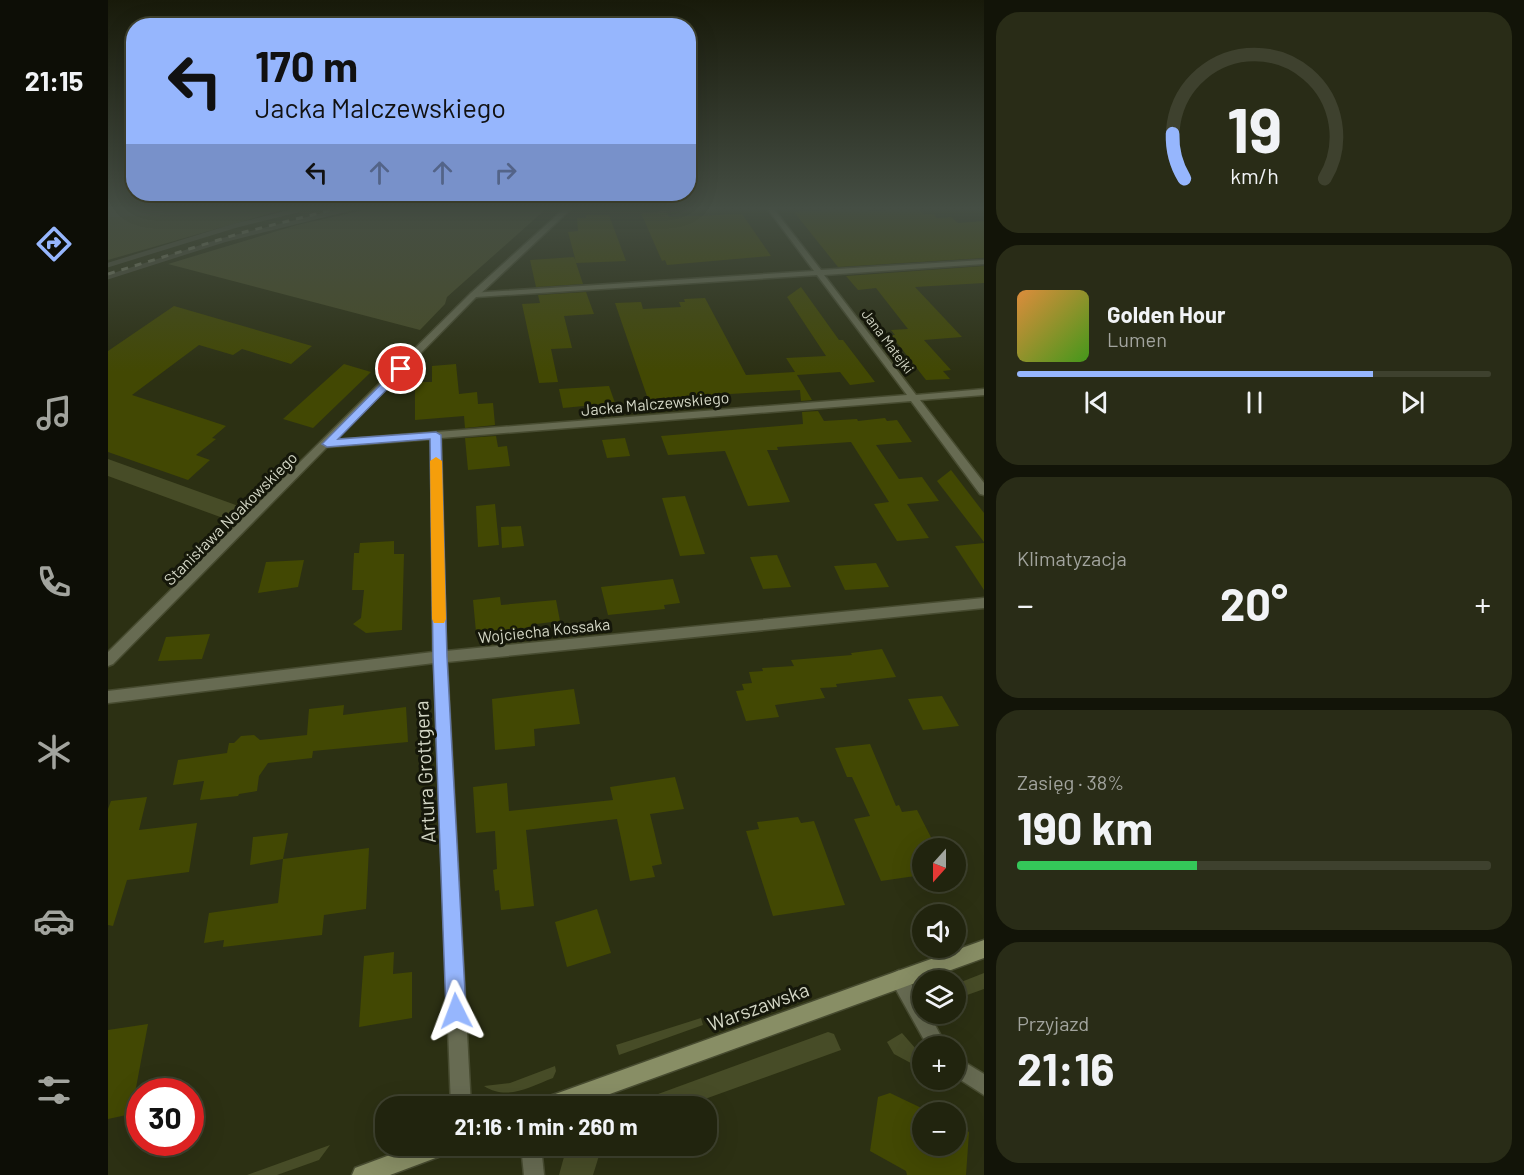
<!DOCTYPE html>
<html lang="pl">
<meta charset="utf-8">
<style>
:root{--surface:#21240e;--page:#292c17;--text:#f1f3f6;--muted:#a2a49e;--line:#3e412e;--accent:#96b6fd}
body{margin:0;font-family:Barlow,sans-serif;background:var(--page);color:var(--text);height:100vh;display:flex;flex-direction:column;font-size:22px;white-space:nowrap}
*{box-sizing:border-box;margin:0}
p{font-size:20px;color:var(--muted)}
.icon{flex:none;width:33px;height:33px;fill:none;stroke:currentColor;stroke-width:2;stroke-linecap:round;stroke-linejoin:round}
.map{position:relative;flex:1;overflow:hidden}
.side{display:flex;flex-direction:column;gap:12px;padding:12px;background:#121408;width:540px}
.side>*{flex:none}
.banner{position:absolute;left:18px;top:18px;width:570px;height:183px;border-radius:24px;box-shadow:0 6px 24px #0002,0 0 0 2px var(--line);background:#96b6fd;color:#111;overflow:hidden}
.needle{width:39px;rotate:201deg}
.buttons{position:absolute;left:804px;top:838px;display:grid;gap:12px}
.buttons a{display:grid;place-items:center;width:54px;height:54px;border-radius:50%;background:var(--surface);box-shadow:0 6px 24px #0002,0 0 0 2px var(--line);font-size:30px}
.speed{position:absolute;left:18px;top:1078px;display:flex;gap:12px;font-size:30px;font-weight:700;text-align:center}
.speed>*{display:grid;place-content:center;width:78px;height:78px;border-radius:50%;background:var(--surface);box-shadow:0 6px 24px #0002,0 0 0 2px var(--line);line-height:1}
.speed .limit{border:9px solid #d22;background:#fff;color:#111}
.pin{position:absolute;display:grid;place-items:center;width:51px;height:51px;color:#fff;margin:-26px;border:3px solid #fff;border-radius:50%;box-shadow:0 2px 6px #0007}
.me{position:absolute;width:66px;margin:-33px;rotate:357deg;stroke-linejoin:round;filter:drop-shadow(0 0 4px #0008)}
.turn{display:flex;align-items:center;gap:21px;height:126px;padding:0 30px;font-size:27px}
.turn .icon{width:78px;height:78px;stroke-width:2.5}
.turn b{display:block;font-size:42px;line-height:51px}
.lanes{display:flex;align-items:center;height:57px;padding:0 30px;background:#0003;justify-content:center;gap:30px;direction:ltr}
.lanes .off{opacity:.35}
.big{font-size:45px;font-weight:700;line-height:1.1}
.side .card{flex:1;display:flex;flex-direction:column;justify-content:center;gap:9px;min-width:0;padding:0 21px;border-radius:24px;background:var(--page)}
.side .dial{align-items:center;gap:0}
.dial svg{height:156px;overflow:visible;fill:none;stroke:var(--line);stroke-width:7;stroke-linecap:round;text-anchor:middle}
.dial text{fill:var(--text);stroke:none}
.song{display:flex;align-items:center;gap:18px}
.cover{width:72px;height:72px;border-radius:9px;background:linear-gradient(135deg,hsl(30 70% 55%),hsl(100 70% 35%))}
.played{height:6px;border-radius:3px;background:linear-gradient(90deg,var(--accent) 75%,var(--line) 75%)}
.keys{display:flex;justify-content:space-around;direction:ltr}
.heat{display:flex;justify-content:space-between;align-items:center;font-size:33px;direction:ltr}
.charge{height:9px;border-radius:4px;background:linear-gradient(90deg,#34c759 38%,var(--line) 0)}
.trip{position:absolute;left:267px;top:1096px;width:342px;height:60px;border-radius:24px;background:var(--surface);box-shadow:0 6px 24px #0002,0 0 0 2px var(--line);font-weight:700;line-height:60px;text-align:center}
main{display:flex;flex:1;min-height:0}
.menu{display:flex;flex-direction:column;width:108px;justify-content:space-around;align-items:center;background:#0d0e06;color:var(--muted)}
.menu .icon{width:42px;height:42px}
.menu .selected{color:var(--accent)}
.menu b{font-size:27px;color:var(--text)}
.map>svg:first-child{display:block}
.green{fill:#474c27}
.lines{fill:none;stroke-linecap:round;stroke-linejoin:round}
.stream{stroke:#4c4e3b;stroke-width:4.5}
.building{fill:#424803}
.lane-casing{stroke:#474b30;stroke-width:3}
.street-casing{stroke:#474b30;stroke-width:3}
.secondary-casing{stroke:#474b30;stroke-width:3}
.lane{fill:#676b52;fill-rule:evenodd}
.street{fill:#676b52;fill-rule:evenodd}
.secondary{fill:#888e65;fill-rule:evenodd}
.rail{stroke:#7d8069;stroke-width:3;stroke-dasharray:7 7;stroke-linecap:butt}
.route{fill:#96b6fd;stroke:#6276a4;stroke-width:1.5}
.slow{fill:#f59e0b}
.labels{text-anchor:middle;dominant-baseline:central;stroke-width:6;stroke-linejoin:round;paint-order:stroke}
.far-street-label{font-size:14px;fill:#d4d7c6;stroke:#15170a}
.street-label{font-size:16px;fill:#d4d7c6;stroke:#15170a}
.near-street-label{font-size:20px;fill:#d4d7c6;stroke:#15170a}
</style>
<main>
<nav class="menu">
<b>21:15</b>
<svg class="icon selected" aria-label="directions" viewBox="0 0 24 24"><path d="M12 3l9 9-9 9-9-9zM9 14v-3h6M13 9l2 2-2 2"/></svg>
<svg class="icon" aria-label="music" viewBox="0 0 24 24"><path d="M9 18V5l10-2v13"/><circle cx="6" cy="18" r="3"/><circle cx="16" cy="16" r="3"/></svg>
<svg class="icon" aria-label="phone" viewBox="0 0 24 24"><path d="M5 4h4l2 5-3 2q2 4 5 5l2-3 5 2v4C11 20 4 13 5 4z"/></svg>
<svg class="icon" aria-label="climate" viewBox="0 0 24 24"><path d="M12 3v18M4 7l16 10M4 17L20 7"/></svg>
<svg class="icon" aria-label="car" viewBox="0 0 24 24"><path d="M5 17H2v-5l4-1 3-4h7l3 4 3 1v5h-3M9 17h6M6 11h13"/><circle cx="7" cy="17" r="2"/><circle cx="17" cy="17" r="2"/></svg>
<svg class="icon" aria-label="filters" viewBox="0 0 24 24"><path d="M4 7h16M4 17h16"/><circle cx="9" cy="7" r="2"/><circle cx="15" cy="17" r="2"/></svg>
</nav>
<div class="map">
<svg width="876" height="1175" viewBox="0 0 876 1175">
<rect width="100%" height="100%" fill="#2c3013"/>
<g class="green">
<polygon points="0,208 181,208 0,260"/>
<polygon points="265,208 439,208 339,297 337,304 312,330 60,264 189,225"/>
<polygon points="0,459 125,504 138,509 130,516 115,518 0,476"/>
<polygon points="876,973 876,989 848,999 848,984"/>
<polygon points="593,1018 595,1025 511,1055 508,1045"/>
<polygon points="720,1032 726,1034 733,1050 583,1104 566,1107 520,1107 520,1105"/>
<polygon points="794,1033 814,1056 814,1069 786,1054 779,1042"/>
<path d="M447,1066l1,5 -3,7c-24,9 -46,23 -69,8l26,-3z"/>
<polygon points="222,1145 211,1160 169,1175 139,1175"/>
<polygon points="459,1146 494,1146 485,1175 451,1175"/>
</g>
<g class="lines">
<g class="stream">
<polyline points="0,215 164,208"/>
<polyline points="0,265 126,226 190,210 186,208"/>
<polyline points="0,277 116,240 244,208"/>
</g>
</g>
<g class="building">
<polygon points="752,208 760,208 763,211 808,208 815,214 825,214 829,218 843,217 850,223 876,221 876,258 730,267 686,212"/>
<polygon points="558,211 561,217 634,214 663,256 559,265 557,260 554,261 533,213"/>
<polygon points="478,215 501,215 518,261 468,263 475,284 428,287 422,260 466,257 468,262 460,232 470,231 469,218 478,218"/>
<polygon points="876,266 876,283 807,287 854,337 816,340 843,370 835,371 842,379 818,380 783,335 787,335 783,330 800,329 768,288 750,290 738,276"/>
<polygon points="693,287 731,340 735,340 767,382 742,385 732,372 689,375 704,400 693,401 692,390 588,396 586,398 541,402 507,303 533,302 535,309 573,307 571,302 577,302 576,299 597,298 638,375 687,372 678,358 718,356 679,297"/>
<polygon points="478,292 486,314 456,316 464,348 443,349 450,382 431,383 414,304 432,303 430,295"/>
<polygon points="66,306 204,346 183,364 134,349 125,355 91,345 24,395 118,426 104,438 108,439 88,455 102,460 80,480 0,452 0,351"/>
<polygon points="236,364 263,372 205,428 175,419"/>
<polygon points="348,364 351,394 369,392 370,404 385,403 387,425 357,428 356,416 307,420 307,387 312,386 312,382 324,382 324,366"/>
<polygon points="501,386 507,403 455,408 451,389"/>
<polygon points="710,411 716,421 749,419 750,421 777,418 779,421 789,420 804,442 768,445 791,479 814,477 831,501 799,504 821,538 789,541 766,504 781,502 743,442 669,447 670,450 659,450 682,502 640,506 617,451 560,455 553,436 695,424 694,412"/>
<polygon points="388,436 390,447 399,446 402,466 360,470 357,438"/>
<polygon points="517,438 522,456 499,458 494,440"/>
<polygon points="843,470 876,513 876,542 829,481"/>
<polygon points="577,496 597,554 572,556 554,498"/>
<polygon points="387,504 391,545 370,547 368,506"/>
<polygon points="413,526 416,546 394,548 393,527"/>
<polygon points="286,541 286,554 296,554 294,630 258,633 245,624 253,618 256,590 244,590 246,553 251,553 252,543"/>
<polygon points="876,543 876,590 847,546"/>
<polygon points="669,555 683,587 655,589 642,557"/>
<polygon points="196,560 190,587 150,593 158,562"/>
<polygon points="768,563 781,587 737,590 726,566"/>
<polygon points="565,579 572,603 556,605 557,609 500,615 493,587"/>
<polygon points="392,597 393,605 448,600 452,621 428,624 428,627 368,632 365,600"/>
<polygon points="102,634 94,659 50,661 58,637"/>
<polygon points="774,649 788,677 728,684 729,687 712,688 717,698 667,705 671,717 638,721 628,691 636,690 634,684 644,683 641,672 655,671 654,668 686,666 683,660 744,655 743,653"/>
<polygon points="466,689 472,724 426,729 427,746 387,750 384,699"/>
<polygon points="834,696 851,726 815,730 800,699"/>
<polygon points="236,705 235,715 298,707 300,742 205,751 204,758 160,763 151,776 149,791 131,794 130,796 92,800 96,781 65,785 70,760 119,753 121,743 126,743 133,736 146,735 152,740 199,735 201,709"/>
<polygon points="762,744 788,806 791,805 794,812 809,810 829,849 814,849 814,875 773,881 746,819 762,816 744,777 739,777 727,748"/>
<polygon points="567,777 576,809 542,814 554,864 544,866 547,877 522,881 509,819 418,830 426,906 393,910 391,890 387,891 385,870 389,869 387,831 368,833 365,787 399,783 401,811 505,800 502,787"/>
<polygon points="39,797 31,830 89,823 81,872 19,880 5,926 0,925 0,809 3,801"/>
<polygon points="690,817 693,823 706,821 737,905 665,916 638,831 651,829 649,822"/>
<polygon points="180,833 175,859 142,865 145,837"/>
<polygon points="261,848 258,909 216,915 214,935 115,947 116,940 96,943 101,913 170,903 175,859"/>
<polygon points="489,909 503,953 459,967 447,922"/>
<polygon points="286,952 285,974 304,972 304,1018 251,1027 256,956"/>
<polygon points="40,1024 23,1114 0,1119 0,1030"/>
<polygon points="782,1093 824,1113 814,1113 814,1146 848,1146 848,1125 861,1132 858,1175 799,1175 798,1171 762,1151 770,1097"/>
</g>
<g class="lines">
<g class="lane-casing">
<polygon id="lane" points="457,208 464,208 369,297 363,297 363,293"/>
</g>
<g class="street-casing">
<g id="street">
<path d="M659,208h6l48,62 163,-10v4l-160,11 92,120 68,-6v6l-64,5 64,83v12l-4,-1 -69,-93 -470,37 5,213 538,-53v10l-537,54 24,445h-20l-17,-444 -326,40v-12l325,-39 -2,-213 -104,8 -214,217 -5,2v-14l363,-359 343,-22zM709,275l90,120 -572,45 141,-143z"/>
<polygon points="791,970 797,973 814,1003 814,1014 821,1014 839,1047 820,1047 782,979 785,973"/>
<polygon points="848,1057 876,1074 876,1095 848,1077"/>
<polygon points="413,1146 433,1146 436,1175 416,1175"/>
</g>
</g>
<g class="secondary-casing">
<g id="secondary">
<polygon points="876,940 876,958 466,1107 429,1107 432,1100 439,1097"/>
<polygon points="306,1146 344,1146 341,1153 282,1175 244,1175 247,1168"/>
</g>
</g>
<use href="#lane" class="lane"/>
<use href="#street" class="street"/>
<use href="#secondary" class="secondary"/>
<polyline class="rail" points="0,274 133,233 231,208"/>
</g>
<linearGradient id="sky" x2="0" y2="1"><stop stop-color="#181a0a"/><stop offset="0.56" stop-color="#454e44"/><stop offset="1" stop-color="#454e44" stop-opacity="0"/></linearGradient>
<rect width="876" height="372" fill="url(#sky)"/>
<polygon class="route" points="293,366 297,367 297,371 230,439 328,432 333,435 339,657 358,1011 355,1018 348,1021 341,1018 338,1011 325,657 322,439 219,447 214,444 290,367"/>
<polygon class="slow" points="328,457 334,461 338,619 336,623 326,623 324,619 322,461"/>
<g class="labels">
<g class="far-street-label">
<text transform="translate(780 341) rotate(53)">Jana Matejki</text>
</g>
<g class="street-label">
<text transform="translate(547 403) rotate(-5)">Jacka Malczewskiego</text>
<text transform="translate(122 518) rotate(-45)">Stanisława Noakowskiego</text>
<text transform="translate(436 630) rotate(-6)">Wojciecha Kossaka</text>
</g>
<g class="near-street-label">
<text transform="translate(316 772) rotate(-93)">Artura Grottgera</text>
<text transform="translate(650 1006) rotate(-20)">Warszawska</text>
</g>
</g>
</svg>
<div class="buttons">
<a><svg class="needle" viewBox="-14 -14 28 28"><path d="M0-13l5 13h-10z" fill="#e53935"/><path d="M0 13l5-13h-10z" fill="#a2a49e"/></svg></a>
<a><svg class="icon" aria-label="sound" viewBox="0 0 24 24"><path d="M4 9h4l5-4v14l-5-4H4zM17 9q2 3 0 6"/></svg></a>
<a><svg class="icon" aria-label="layers" viewBox="0 0 24 24"><path d="M12 4l9 5-9 5-9-5zM3 14l9 5 9-5"/></svg></a>
<a>+</a>
<a>−</a>
</div>
<div class="speed"><div class="limit">30</div></div>
<div class="pin" style="left:293px;top:369px;background:#d93025"><svg class="icon" aria-label="arrive" viewBox="0 0 24 24"><path d="M6 21V4h12l-3 4 3 4H6"/></svg></div>
<svg class="me" style="left:348px;top:1011px" viewBox="-20 -20 40 40"><path d="M0-17L14 15 0 8-14 15z" fill="#96b6fd" stroke="#fff" stroke-width="4"/></svg>
<div class="trip">21:16 · 1 min · 260 m</div>
<div class="banner">
<div class="turn"><svg class="icon" aria-label="left" viewBox="0 0 24 24"><path d="M17 20v-9H6M10 6l-5 5 5 5"/></svg><div><b>170 m</b>Jacka Malczewskiego</div></div>
<div class="lanes"><svg class="icon" aria-label="left" viewBox="0 0 24 24"><path d="M17 20v-9H6M10 6l-5 5 5 5"/></svg><svg class="icon off" aria-label="ahead" viewBox="0 0 24 24"><path d="M12 20V5M6 11l6-6 6 6"/></svg><svg class="icon off" aria-label="ahead" viewBox="0 0 24 24"><path d="M12 20V5M6 11l6-6 6 6"/></svg><svg class="icon off" aria-label="right" viewBox="0 0 24 24"><path d="M7 20v-9h11M14 6l5 5-5 5"/></svg></div>
</div>
</div>
<section class="side">
<div class="card dial"><svg viewBox="0 0 100 80">
<path d="M14 69A42 42 0 1 1 86 69"/>
<path d="M14 69A42 42 0 0 1 8 46" stroke="#96b6fd"/>
<text x="50" y="56" font-size="32" font-weight="700">19</text>
<text x="50" y="72" font-size="11">km/h</text>
</svg></div>
<div class="card">
<div class="song"><i class="cover"></i><div><b>Golden Hour</b><p>Lumen</p></div></div>
<div class="played"></div>
<div class="keys"><svg class="icon" aria-label="previous" viewBox="0 0 24 24"><path d="M18 5L8 12l10 7zM5 5v14"/></svg><svg class="icon" aria-label="pause" viewBox="0 0 24 24"><path d="M8 5v14M16 5v14"/></svg><svg class="icon" aria-label="next" viewBox="0 0 24 24"><path d="M6 5l10 7-10 7zM19 5v14"/></svg></div>
</div>
<div class="card"><p>Klimatyzacja</p>
<div class="heat"><a>−</a><b class="big">20°</b><a>+</a></div>
</div>
<div class="card"><p>Zasięg · 38%</p><b class="big">190 km</b><div class="charge"></div></div>
<div class="card"><p>Przyjazd</p><b class="big">21:16</b></div>
</section>
</main>
